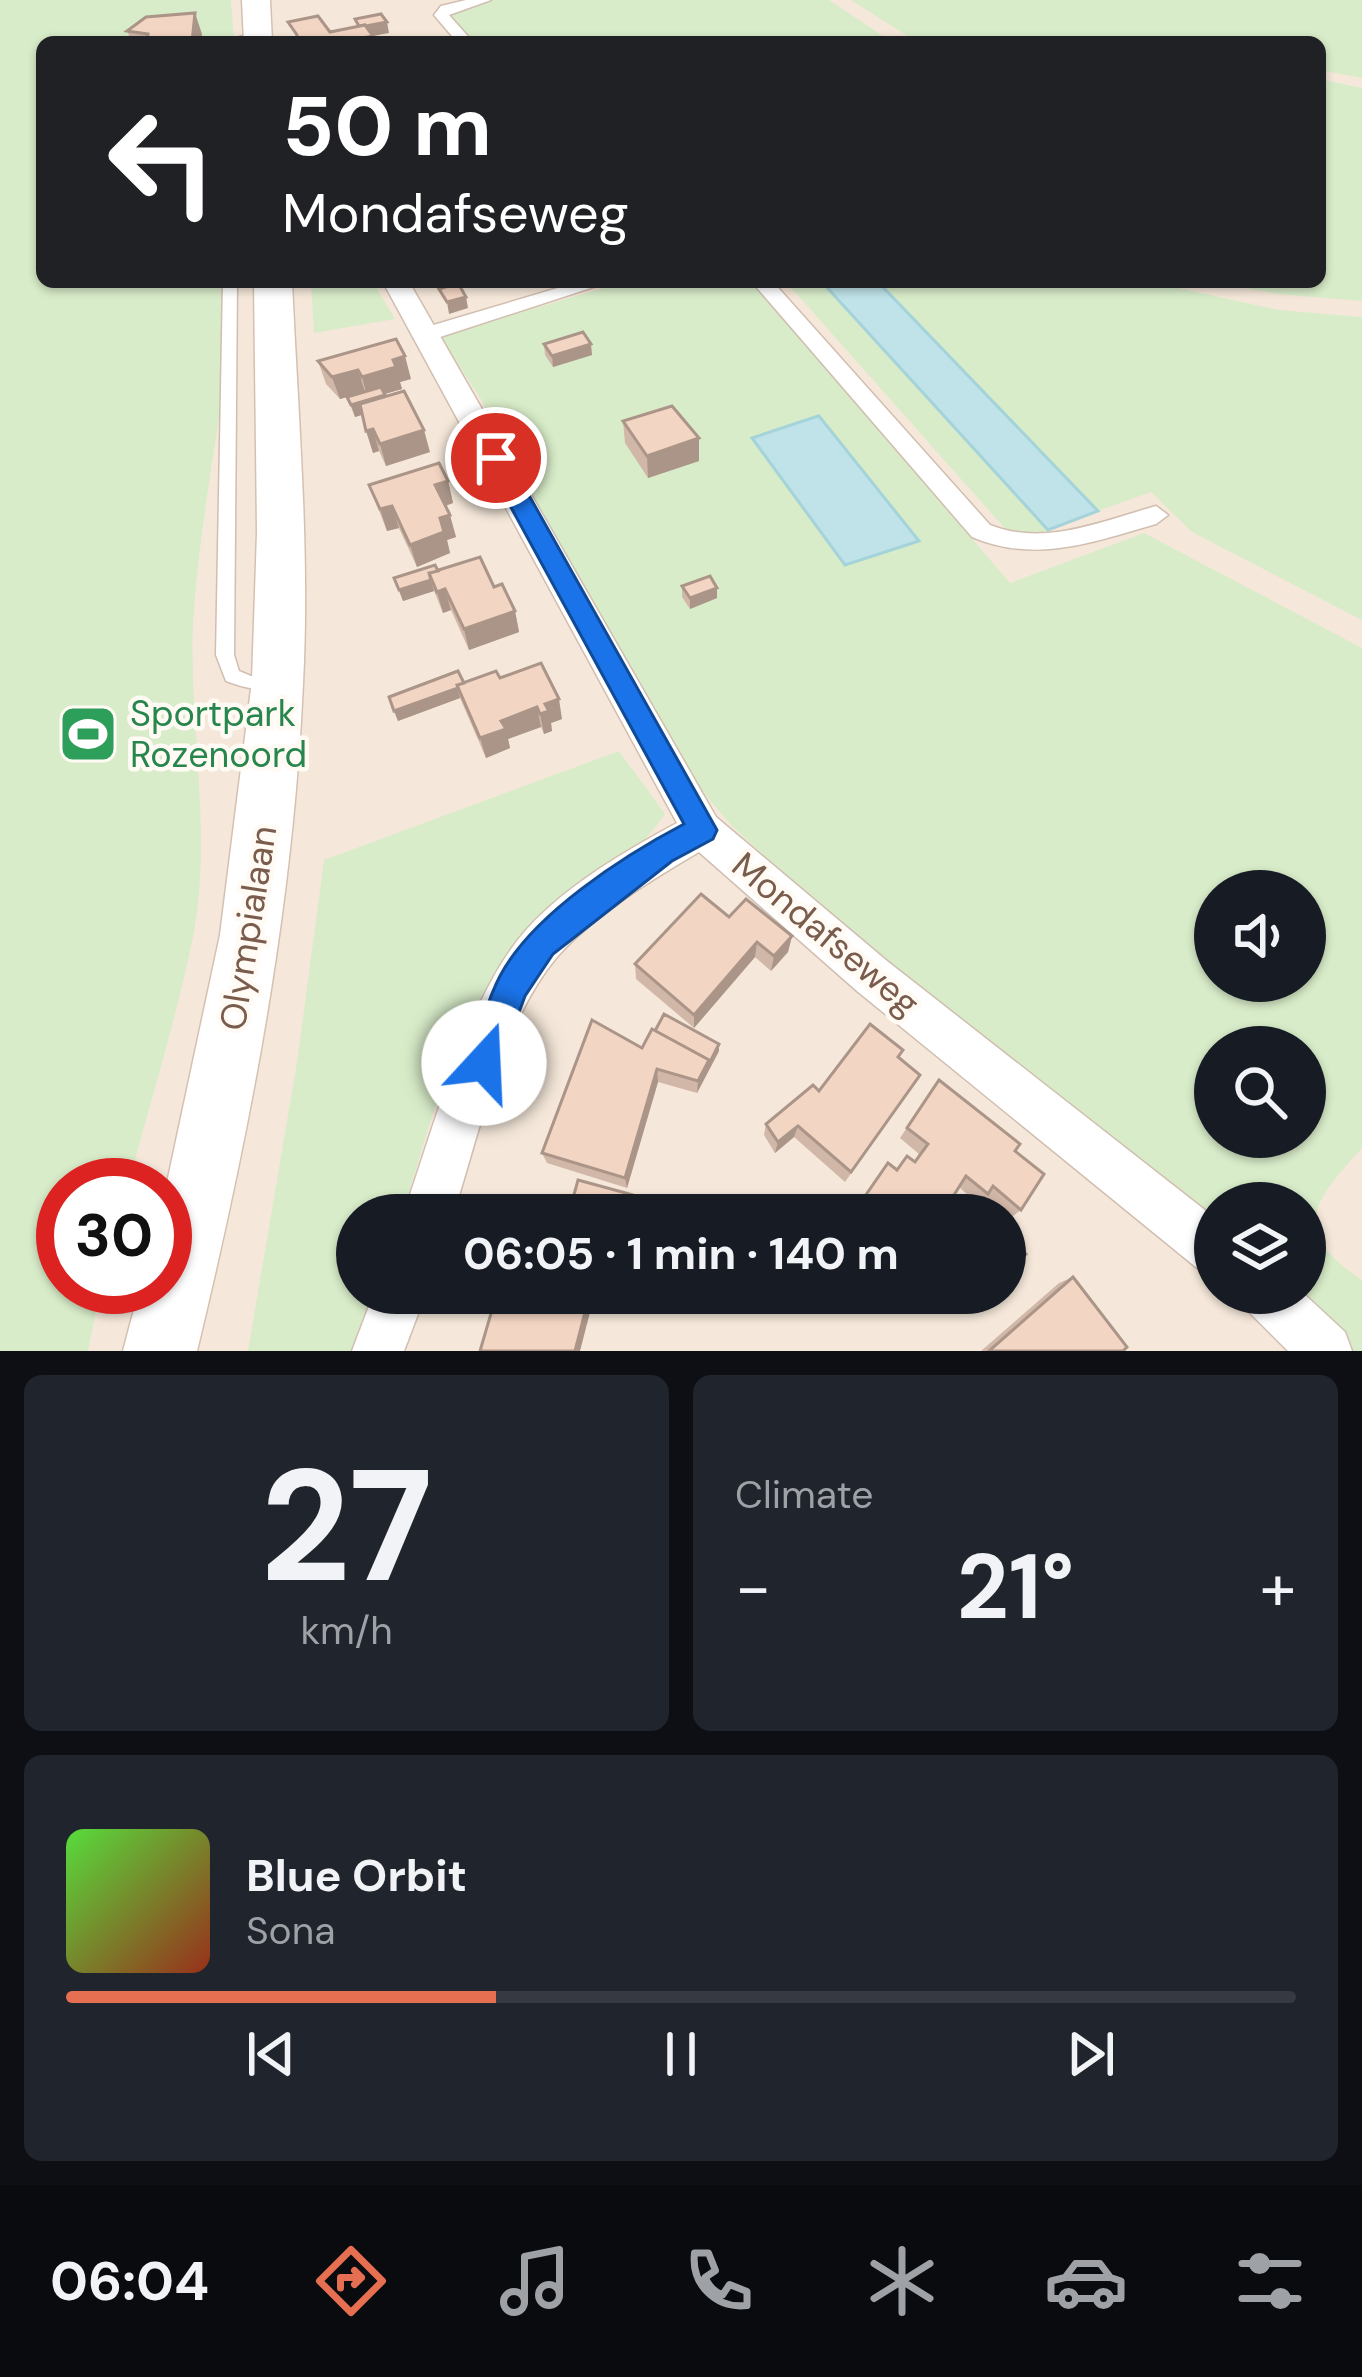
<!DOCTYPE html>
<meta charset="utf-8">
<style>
:root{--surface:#171b24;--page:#20242c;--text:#f1f3f6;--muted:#9ea1a6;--line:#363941;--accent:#e76f51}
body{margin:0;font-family:"DM Sans",sans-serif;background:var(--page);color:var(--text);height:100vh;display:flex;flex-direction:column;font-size:45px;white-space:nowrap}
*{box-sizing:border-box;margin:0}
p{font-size:39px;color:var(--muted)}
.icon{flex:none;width:66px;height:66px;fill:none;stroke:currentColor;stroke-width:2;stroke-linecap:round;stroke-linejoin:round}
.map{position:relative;height:1351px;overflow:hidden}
.side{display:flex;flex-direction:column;gap:24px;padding:24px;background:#0d0f14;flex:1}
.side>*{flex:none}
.banner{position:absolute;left:36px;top:36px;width:1290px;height:252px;border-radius:18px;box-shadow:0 3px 9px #0004;background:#202124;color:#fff;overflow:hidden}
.buttons{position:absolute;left:1194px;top:870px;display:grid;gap:24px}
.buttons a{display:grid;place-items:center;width:132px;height:132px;border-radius:50%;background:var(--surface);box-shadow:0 3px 9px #0004;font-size:60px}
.speed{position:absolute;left:36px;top:1158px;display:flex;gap:24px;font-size:60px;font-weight:700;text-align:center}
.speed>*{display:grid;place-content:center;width:156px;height:156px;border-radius:50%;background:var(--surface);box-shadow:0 3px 9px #0004;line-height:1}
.speed .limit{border:18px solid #d22;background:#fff;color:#111}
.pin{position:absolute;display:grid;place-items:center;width:102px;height:102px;color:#fff;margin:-51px;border:6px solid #fff;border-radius:50%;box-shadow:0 3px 12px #0007}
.me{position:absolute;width:132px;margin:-66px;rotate:20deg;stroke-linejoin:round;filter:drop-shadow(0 0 9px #0008)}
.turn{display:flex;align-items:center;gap:42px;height:252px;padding:0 48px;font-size:54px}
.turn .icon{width:156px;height:156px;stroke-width:2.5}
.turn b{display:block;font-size:84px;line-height:102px}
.big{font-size:90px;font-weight:700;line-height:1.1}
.side .card{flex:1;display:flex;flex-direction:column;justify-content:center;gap:18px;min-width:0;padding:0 42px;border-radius:18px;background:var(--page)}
.side .dial{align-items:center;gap:0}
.dial b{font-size:156px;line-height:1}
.song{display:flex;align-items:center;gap:36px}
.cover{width:144px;height:144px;border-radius:18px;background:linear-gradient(135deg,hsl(110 70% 55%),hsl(10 70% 35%))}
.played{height:12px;border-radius:6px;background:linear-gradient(90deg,var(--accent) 35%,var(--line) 35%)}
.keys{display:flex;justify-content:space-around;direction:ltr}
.heat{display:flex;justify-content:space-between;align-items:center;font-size:66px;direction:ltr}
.side .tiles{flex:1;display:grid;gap:24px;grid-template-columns:1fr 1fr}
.card:last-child{grid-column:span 2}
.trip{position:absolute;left:336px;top:1194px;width:690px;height:120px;border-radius:60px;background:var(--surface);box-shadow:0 3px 9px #0004;font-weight:700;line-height:120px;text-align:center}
.menu{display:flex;height:192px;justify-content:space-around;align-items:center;background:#090b0e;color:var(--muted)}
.menu .icon{width:84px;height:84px}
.menu .selected{color:var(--accent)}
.menu b{font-size:54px;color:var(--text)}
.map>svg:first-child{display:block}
.residential{fill:#f5e8da;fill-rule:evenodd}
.green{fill:#d8ecc9;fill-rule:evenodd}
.water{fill:#bfe3e8;stroke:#a5d3da;stroke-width:3}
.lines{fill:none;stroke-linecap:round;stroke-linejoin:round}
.service-casing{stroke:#d1beb0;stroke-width:3}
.pedestrian-casing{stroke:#d1beb0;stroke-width:3}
.minor-casing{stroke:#d1beb0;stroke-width:3}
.secondary-casing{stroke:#d6c0b0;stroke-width:3}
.service{fill:#fff;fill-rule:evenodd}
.pedestrian{fill:#fff;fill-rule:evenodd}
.minor{fill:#fff;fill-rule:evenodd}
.secondary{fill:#fff;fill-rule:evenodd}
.wall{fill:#d1b7a8}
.shaded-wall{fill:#aa9588}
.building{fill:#f3d5c3;stroke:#aa9588;stroke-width:3}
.route{fill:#1a73e8;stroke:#114b97;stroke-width:3}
.labels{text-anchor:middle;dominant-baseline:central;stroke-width:9;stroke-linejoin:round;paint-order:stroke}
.leisure-label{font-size:36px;fill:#27864d;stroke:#fffaf3;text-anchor:start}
.street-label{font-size:36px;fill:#7a5c4d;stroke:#fffaf3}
</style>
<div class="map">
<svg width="1362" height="1351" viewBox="0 0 1362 1351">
<rect width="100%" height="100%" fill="#fdf6ec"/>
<path class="residential" d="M0,0h1362v1351h-1362zM42,42h1278v240h-1278zM1215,891h90v90h-90zM1215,1047h90v90h-90zM63,1185h102v102h-102zM1215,1203h90v90h-90zM357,1215h648v78h-648z"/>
<g class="green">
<path d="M0,0h231l3,42h-192v240h198c-15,108 -37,218 -46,326 -8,109 20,221 -1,329 -17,83 -43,166 -65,248h-65v102h38l-13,64h-88z"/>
<polygon points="491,0 829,0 892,42 467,42 444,22 449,9"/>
<polygon points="851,0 1362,0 1362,78 1320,70 1320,42 917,42"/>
<polygon points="1320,79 1362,88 1362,301 1277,294 1212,282 1320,282"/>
<polygon points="311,282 373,282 395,319 314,333"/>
<path d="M624,282h128l258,301 134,-50 218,115v500c-47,52 -75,82 0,132v71h-25l-64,-58h32v-90h-90v40l-436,-373 -50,-47 -59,-71 -188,-351 -42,-65zM753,439l165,101v1l-73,24zM1215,891h90v90h-90zM1215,1047h90v90h-90z"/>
<polygon points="786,282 822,282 1048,530 1016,541"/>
<polygon points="878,282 1150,282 1279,310 1362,317 1362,620 1192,532 1151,492 1098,511"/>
<path d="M619,751l46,63c-45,64 -115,103 -164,163 -54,66 -73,158 -99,238h-45v78h20l-19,58h-110l49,-289 27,-202z"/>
</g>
<g class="water">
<polygon points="822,282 878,282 1098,511 1048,530"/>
<polygon points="818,416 819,416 919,541 845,565 752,438"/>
</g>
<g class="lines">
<g class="service-casing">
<g id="service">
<polygon points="258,31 263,34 262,36 240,42 224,42"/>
<path d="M223,282h14l-3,373 5,16 12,5h28l3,5 -3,5c-20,6 -34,2 -53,-5l-10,-26z"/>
</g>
</g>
<g class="pedestrian-casing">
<g id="pedestrian">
<polygon points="466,0 491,0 449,15 473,42 457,42 434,15 441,6"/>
<polygon points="578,282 609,282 434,339 420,339 417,334 420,329"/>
<path d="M752,282h21l217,243c54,22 113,-4 166,-19l12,9 -12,9c-63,18 -120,40 -184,13z"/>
</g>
</g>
<g class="minor-casing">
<g id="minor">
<path d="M383,282h26l307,535 171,144 328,257v57l-18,-7 -340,-277 -158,-139c-49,29 -104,62 -142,105 -55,65 -78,178 -104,258h-50c30,-84 65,-221 124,-286 40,-44 98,-78 150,-106z"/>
<polygon points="374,1293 426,1293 404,1351 352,1351"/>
<polygon points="1240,1293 1303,1293 1345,1332 1352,1351 1288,1351 1248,1311"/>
</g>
</g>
<g class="secondary-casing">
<g id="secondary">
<polygon points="242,0 270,0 272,42 244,42"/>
<path d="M254,282h38c6,134 18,268 11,402 -10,226 -53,447 -106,667h-74l17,-64h25v-95l55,-257 32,-254 5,-149z"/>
</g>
</g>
<use href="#service" class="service"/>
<use href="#pedestrian" class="pedestrian"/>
<use href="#minor" class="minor"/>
<use href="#secondary" class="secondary"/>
</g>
<g class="wall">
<polygon points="127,31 202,34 201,42 132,42"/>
<polygon points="544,344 592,355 553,367 545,355"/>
<polygon points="318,361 411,379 400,382 402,389 384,394 430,452 386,466 379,451 373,453 363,414 355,417 347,397 340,399 326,384"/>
<polygon points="623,421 699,461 648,478 625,443"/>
<polygon points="448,481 453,503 446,506 456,537 447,540 450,553 417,567 399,528 387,531 369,485"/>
<polygon points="438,571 494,587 515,611 519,632 469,650 451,610 443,613 434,591 403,601 394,578"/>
<polygon points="682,586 717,598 690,609 682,597"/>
<polygon points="500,678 562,719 551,723 552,731 544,734 541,727 508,739 510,748 486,758 460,698 398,721 389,697 464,683"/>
<polygon points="729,917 792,936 788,952 771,971 755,957 694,1028 636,979 635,964"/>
<polygon points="642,1048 719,1051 697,1093 658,1082 627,1188 547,1163 542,1153"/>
<polygon points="899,1058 920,1075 845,1182 794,1137 775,1153 764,1135 766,1124 819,1091"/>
<polygon points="939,1080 1015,1151 1021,1210 1009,1219 984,1197 977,1203 959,1187 954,1195 896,1170 914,1162 919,1154 900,1138"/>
<polygon points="1073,1277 1123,1351 981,1351 1059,1283"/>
<polygon points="947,1293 981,1293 960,1310"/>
</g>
<g class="shaded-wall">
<polygon points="195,13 202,34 201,42 192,42"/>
<polygon points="387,22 389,33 373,36 374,42 343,42 360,28"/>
<polygon points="466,297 468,308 449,314 447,302"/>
<polygon points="591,344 592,355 553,367 552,356"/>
<polygon points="405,356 411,379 400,382 402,389 368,399 362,377 393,360"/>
<polygon points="358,370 365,392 340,399 332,377"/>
<polygon points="385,395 388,407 355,417 351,405"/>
<polygon points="373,429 379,451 373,453 366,431"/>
<polygon points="424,430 430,452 386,466 380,444"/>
<polygon points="699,438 699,461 648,478 647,456"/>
<polygon points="448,481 453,503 441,507 435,485"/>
<polygon points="392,506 399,528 387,531 380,509"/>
<polygon points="450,515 456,537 447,540 450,553 417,567 410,545 440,518"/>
<polygon points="431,580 434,591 403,601 399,590"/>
<polygon points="717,588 717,598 690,609 690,598"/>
<polygon points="445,589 451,610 443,613 437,592"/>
<polygon points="515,611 519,632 469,650 464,629"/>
<polygon points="457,688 460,698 398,721 394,711"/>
<polygon points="559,699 562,719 551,723 552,731 544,734 540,714 545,704"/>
<polygon points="537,707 541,727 508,739 510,748 486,758 480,738 501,721"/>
<polygon points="792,936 788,952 771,971 774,956"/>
<polygon points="757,942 755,957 694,1028 694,1015"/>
<polygon points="719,1044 719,1051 697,1093 698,1081"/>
<polygon points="657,1069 658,1082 627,1188 625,1178"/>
<polygon points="798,1126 794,1137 775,1153 778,1142"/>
<polygon points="590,1293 595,1293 580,1351 575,1351"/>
</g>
<g class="building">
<polygon points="195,13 192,42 146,42 148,34 127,31 146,17"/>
<polygon points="381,14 387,22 366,26 365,25 359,26 355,19"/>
<polygon points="318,16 330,32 365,25 373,36 343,42 297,42 297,35 288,22"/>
<polygon points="458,283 466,297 447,302 439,289"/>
<polygon points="583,332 591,344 552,356 544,344"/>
<polygon points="396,339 405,356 393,360 396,367 362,377 358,370 332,377 318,361"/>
<polygon points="381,387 385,395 351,405 347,397"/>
<polygon points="404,391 424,430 380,444 373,429 366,431 360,404"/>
<polygon points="672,406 699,438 647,456 623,421"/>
<polygon points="439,463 448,481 435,485 450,515 440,518 444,532 410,545 392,506 380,509 369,485"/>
<polygon points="480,557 494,587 502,584 515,611 464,629 445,589 437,592 429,573"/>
<polygon points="435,565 438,571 429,573 431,580 399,590 394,578"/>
<polygon points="710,576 717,588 690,598 682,586"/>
<polygon points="541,663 559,699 545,704 549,711 540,714 537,707 501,721 506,729 480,738 457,685 496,671 500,678"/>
<polygon points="458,671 464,683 457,685 458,688 394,711 389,697"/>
<polygon points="701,894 729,917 746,899 792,936 774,956 757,942 694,1015 635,964"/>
<polygon points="664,1014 719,1044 708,1066 709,1060 655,1031"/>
<polygon points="592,1020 642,1048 652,1029 709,1060 698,1081 657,1069 625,1178 542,1153"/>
<polygon points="870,1024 903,1050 898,1057 920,1075 851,1172 798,1126 778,1142 766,1124 813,1085 819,1091"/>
<polygon points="939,1080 1020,1144 1015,1151 1044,1174 1021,1210 993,1186 988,1194 966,1176 954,1195 962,1201 955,1215 852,1215 888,1163 897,1170 907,1156 915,1162 928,1144 907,1128"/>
<polygon points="578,1180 659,1202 656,1215 626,1215 572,1202"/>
<polygon points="569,1201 626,1215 566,1215"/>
<polygon points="1005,1227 1026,1254 1005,1272"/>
<polygon points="1073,1277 1127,1347 1123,1351 989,1351"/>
<polygon points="497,1293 590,1293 575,1351 480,1351"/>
<polygon points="955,1293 981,1293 965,1307"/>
</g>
<path class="route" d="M496,450l12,8 209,372 -4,9 -41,22 -119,93 -28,42 -29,79 -12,5 -12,-5 -5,-12c11,-28 19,-60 33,-87 32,-61 123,-120 184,-152l-200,-366z"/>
<defs>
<g id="stadium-square" transform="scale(3)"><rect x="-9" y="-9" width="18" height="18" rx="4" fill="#2e9e5b" stroke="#fffaf3"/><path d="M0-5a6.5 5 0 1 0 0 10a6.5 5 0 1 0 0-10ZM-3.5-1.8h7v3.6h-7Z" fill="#fff"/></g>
</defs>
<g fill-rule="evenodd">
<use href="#stadium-square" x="88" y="734"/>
</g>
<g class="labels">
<g class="leisure-label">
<text x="130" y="713">Sportpark<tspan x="130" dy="41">Rozenoord</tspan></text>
</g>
<g class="street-label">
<text transform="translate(248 928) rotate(-81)">Olympialaan</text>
<text transform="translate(826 934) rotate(40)">Mondafseweg</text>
</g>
</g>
</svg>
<div class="buttons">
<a><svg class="icon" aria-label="sound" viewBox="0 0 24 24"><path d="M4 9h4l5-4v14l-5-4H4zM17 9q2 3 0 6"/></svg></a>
<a><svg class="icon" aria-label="search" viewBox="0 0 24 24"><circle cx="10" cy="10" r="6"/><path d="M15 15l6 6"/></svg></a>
<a><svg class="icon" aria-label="layers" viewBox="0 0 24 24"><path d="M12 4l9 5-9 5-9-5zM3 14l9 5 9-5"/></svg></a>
</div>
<div class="speed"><div class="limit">30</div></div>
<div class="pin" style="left:496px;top:458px;background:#d93025"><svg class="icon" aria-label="arrive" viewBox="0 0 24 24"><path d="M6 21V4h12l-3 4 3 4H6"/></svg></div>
<svg class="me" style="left:484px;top:1063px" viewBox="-20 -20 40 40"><circle r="19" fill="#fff"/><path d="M0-13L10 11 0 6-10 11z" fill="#1a73e8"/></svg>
<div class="trip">06:05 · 1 min · 140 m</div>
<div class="banner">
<div class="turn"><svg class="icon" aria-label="left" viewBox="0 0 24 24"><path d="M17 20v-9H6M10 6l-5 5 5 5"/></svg><div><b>50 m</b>Mondafseweg</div></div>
</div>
</div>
<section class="side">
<div class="tiles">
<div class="card dial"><b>27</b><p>km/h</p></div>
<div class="card"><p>Climate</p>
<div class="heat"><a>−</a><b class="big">21°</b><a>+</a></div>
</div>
<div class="card">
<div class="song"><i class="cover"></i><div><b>Blue Orbit</b><p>Sona</p></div></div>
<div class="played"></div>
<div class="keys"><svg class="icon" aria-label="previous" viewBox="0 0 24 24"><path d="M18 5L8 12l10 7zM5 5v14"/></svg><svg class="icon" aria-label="pause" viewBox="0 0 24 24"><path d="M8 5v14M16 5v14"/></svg><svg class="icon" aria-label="next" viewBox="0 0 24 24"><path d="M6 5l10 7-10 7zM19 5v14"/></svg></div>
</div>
</div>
</section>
<nav class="menu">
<b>06:04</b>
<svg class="icon selected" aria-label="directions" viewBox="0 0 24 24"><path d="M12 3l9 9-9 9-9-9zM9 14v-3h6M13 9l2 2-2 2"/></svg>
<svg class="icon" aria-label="music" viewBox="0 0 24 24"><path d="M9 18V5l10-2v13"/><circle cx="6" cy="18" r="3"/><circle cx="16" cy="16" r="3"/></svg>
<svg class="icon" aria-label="phone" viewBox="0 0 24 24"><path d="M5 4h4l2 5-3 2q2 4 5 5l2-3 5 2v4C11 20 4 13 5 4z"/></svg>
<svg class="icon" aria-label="climate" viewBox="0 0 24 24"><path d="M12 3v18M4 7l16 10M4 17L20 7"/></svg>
<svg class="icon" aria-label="car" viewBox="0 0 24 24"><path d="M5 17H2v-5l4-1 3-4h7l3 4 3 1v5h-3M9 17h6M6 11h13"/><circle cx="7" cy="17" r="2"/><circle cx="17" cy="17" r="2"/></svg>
<svg class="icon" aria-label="filters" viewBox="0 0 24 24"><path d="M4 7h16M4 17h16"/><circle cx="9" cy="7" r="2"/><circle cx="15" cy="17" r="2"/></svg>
</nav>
